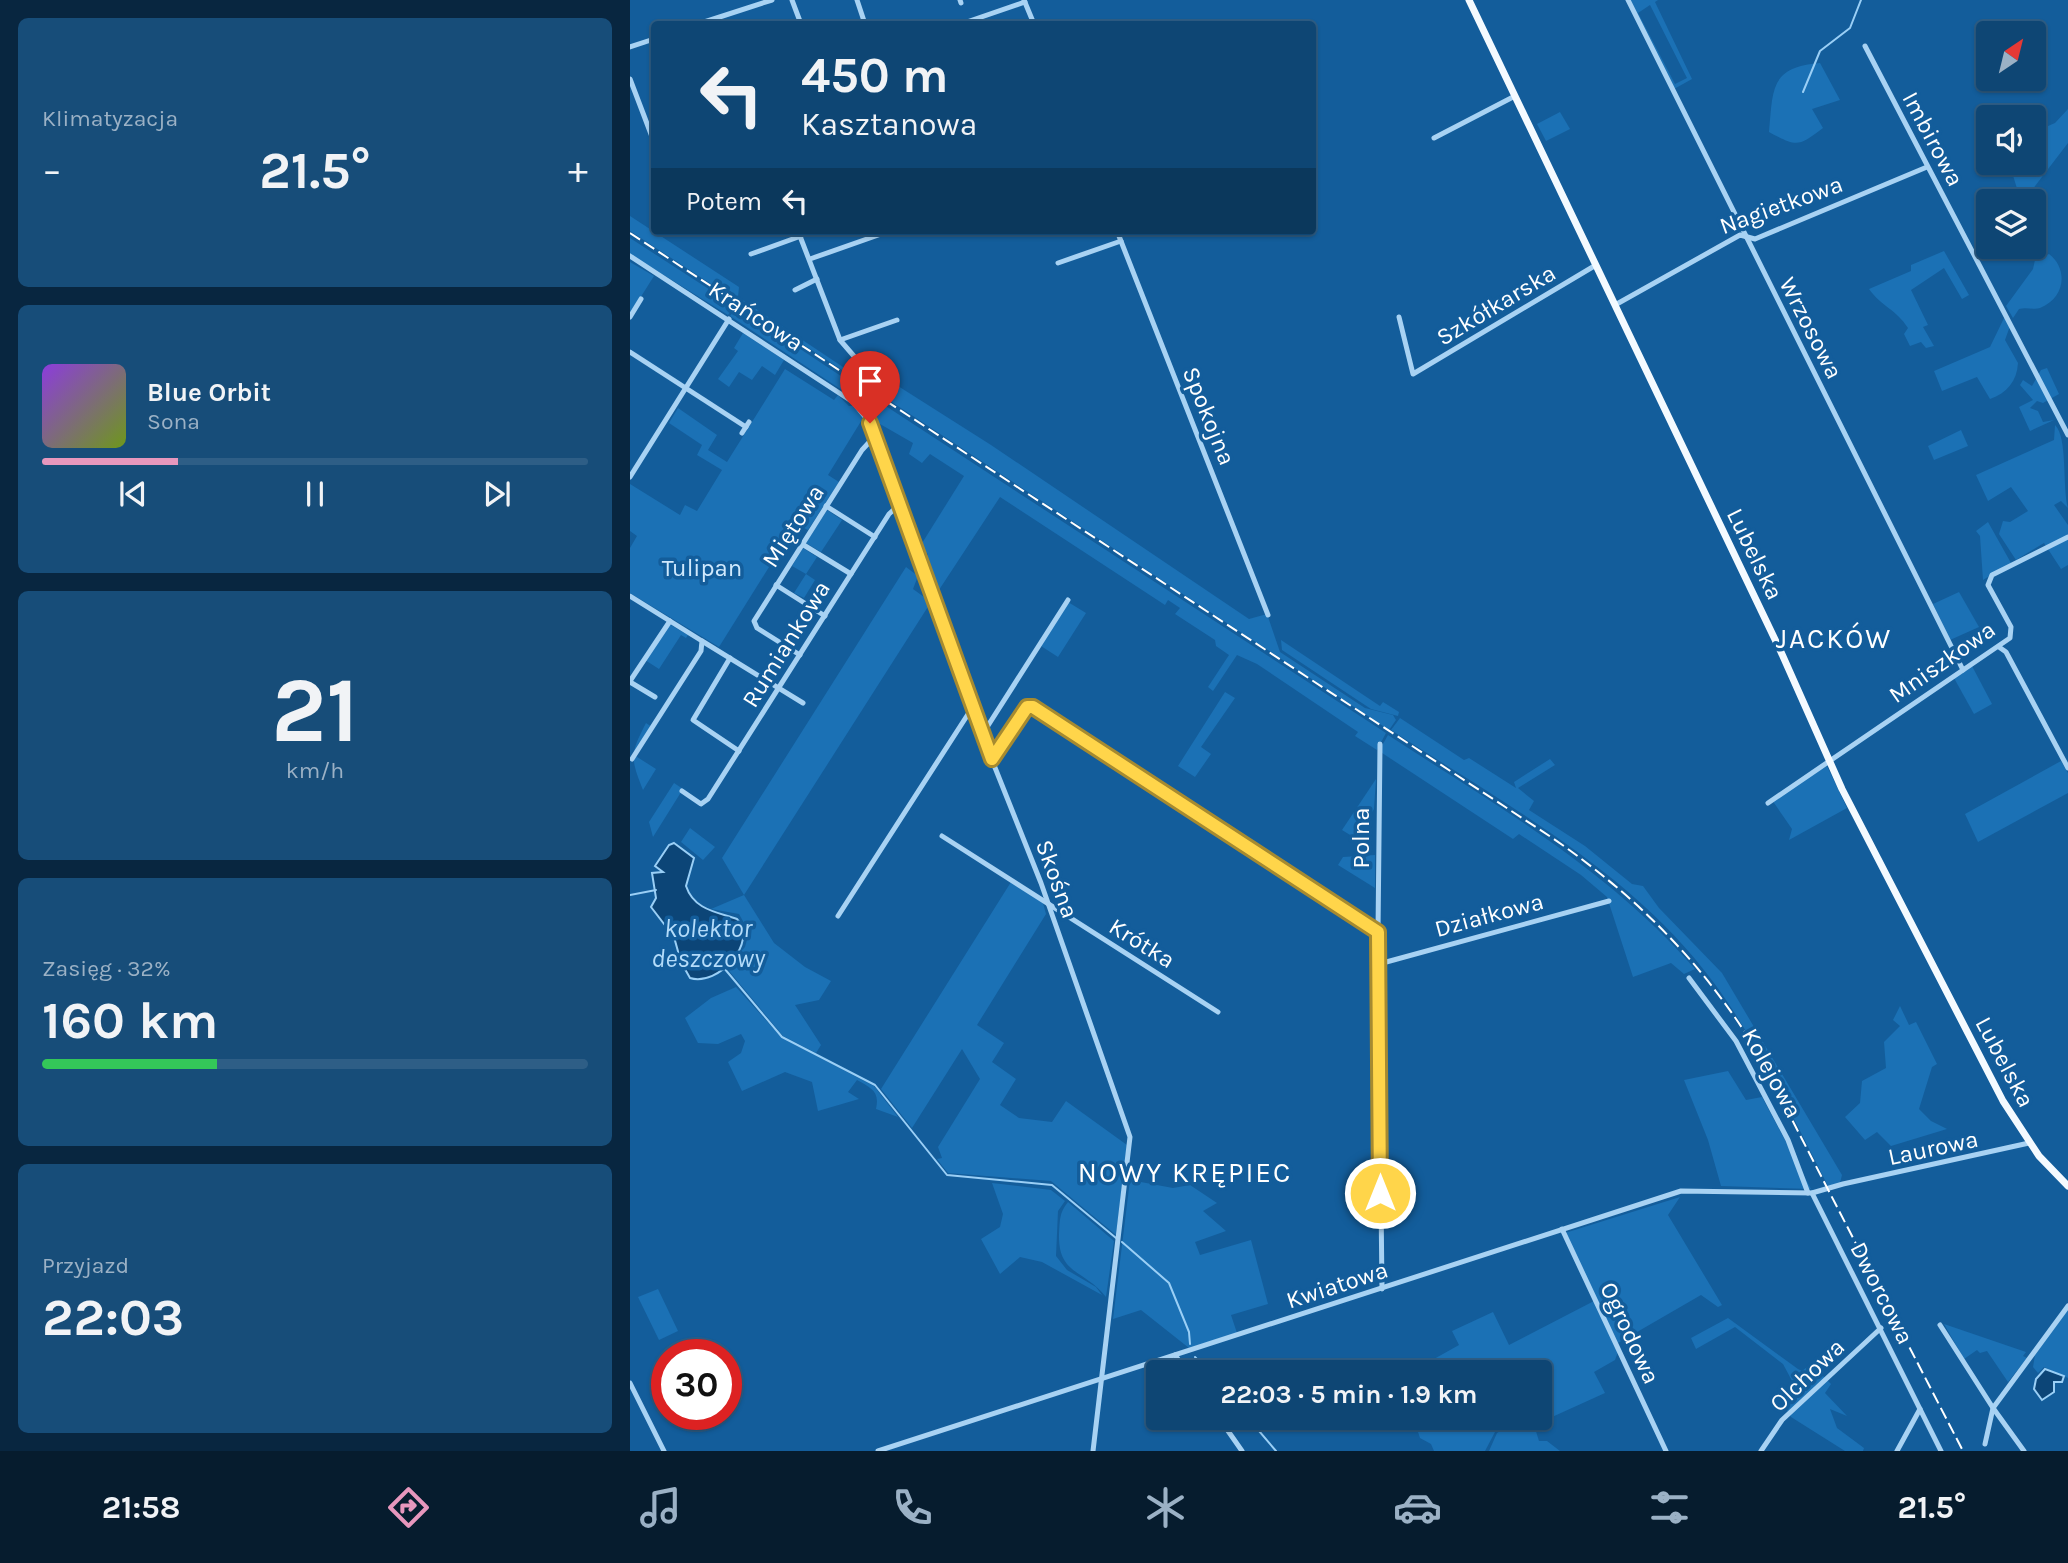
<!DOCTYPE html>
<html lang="pl">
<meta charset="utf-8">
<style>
:root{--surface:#0e4674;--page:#174d79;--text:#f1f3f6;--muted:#9bb1c5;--line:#2e5e86;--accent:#e797bd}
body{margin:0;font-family:Karla,sans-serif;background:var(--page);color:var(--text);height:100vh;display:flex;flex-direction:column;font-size:26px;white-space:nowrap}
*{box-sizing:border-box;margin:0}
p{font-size:23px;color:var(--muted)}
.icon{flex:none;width:38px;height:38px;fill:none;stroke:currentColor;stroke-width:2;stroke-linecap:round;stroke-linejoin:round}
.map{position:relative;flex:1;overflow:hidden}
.details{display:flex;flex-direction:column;gap:18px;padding:18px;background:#082640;width:630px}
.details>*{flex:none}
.hud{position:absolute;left:21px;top:21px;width:665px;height:214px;border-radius:7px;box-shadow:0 2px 5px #0004,0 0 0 2px var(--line);background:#0e4674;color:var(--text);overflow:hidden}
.needle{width:46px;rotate:35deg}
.tools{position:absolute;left:1346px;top:21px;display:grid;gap:14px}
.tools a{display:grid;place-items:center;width:70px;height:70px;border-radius:7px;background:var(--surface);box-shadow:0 2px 5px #0004,0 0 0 2px var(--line);font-size:35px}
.speed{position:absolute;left:21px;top:1339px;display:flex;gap:14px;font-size:35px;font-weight:700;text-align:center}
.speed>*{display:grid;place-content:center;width:91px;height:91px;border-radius:50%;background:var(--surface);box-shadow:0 2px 5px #0004,0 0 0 2px var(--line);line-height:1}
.speed .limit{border:10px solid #d22;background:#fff;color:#111}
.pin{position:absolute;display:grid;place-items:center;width:60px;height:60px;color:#fff;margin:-72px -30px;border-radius:50% 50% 50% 0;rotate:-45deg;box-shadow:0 0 7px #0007}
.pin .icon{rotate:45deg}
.me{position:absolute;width:77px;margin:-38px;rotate:0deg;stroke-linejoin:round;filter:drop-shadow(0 0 5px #0008)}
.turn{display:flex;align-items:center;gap:24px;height:147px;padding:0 35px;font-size:32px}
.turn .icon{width:91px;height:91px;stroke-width:2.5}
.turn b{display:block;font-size:49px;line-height:60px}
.then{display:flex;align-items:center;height:66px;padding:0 35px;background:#0003;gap:14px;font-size:26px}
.big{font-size:52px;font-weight:700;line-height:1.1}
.details .widget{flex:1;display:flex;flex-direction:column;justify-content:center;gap:10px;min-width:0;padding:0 24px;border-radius:10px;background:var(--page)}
.details .dial{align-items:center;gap:0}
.dial b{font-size:91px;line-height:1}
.song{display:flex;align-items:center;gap:21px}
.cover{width:84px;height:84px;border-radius:10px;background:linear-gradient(135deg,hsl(270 70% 55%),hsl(80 70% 35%))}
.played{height:7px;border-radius:4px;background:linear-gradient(90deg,var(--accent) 25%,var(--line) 25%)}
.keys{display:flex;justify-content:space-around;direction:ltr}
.heat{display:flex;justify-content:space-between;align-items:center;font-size:38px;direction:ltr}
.charge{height:10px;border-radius:5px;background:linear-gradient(90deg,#34c759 32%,var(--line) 0)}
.trip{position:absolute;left:516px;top:1360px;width:406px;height:70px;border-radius:7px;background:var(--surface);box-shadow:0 2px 5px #0004,0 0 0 2px var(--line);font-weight:700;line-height:70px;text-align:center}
.dock{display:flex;height:112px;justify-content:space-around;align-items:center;background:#061c2e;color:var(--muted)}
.dock .icon{width:49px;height:49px}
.dock .active{color:var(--accent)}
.dock b{font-size:32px;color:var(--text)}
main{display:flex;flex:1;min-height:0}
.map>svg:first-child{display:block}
.green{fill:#1b71b5;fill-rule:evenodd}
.water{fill:#0c4577;stroke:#9acff6;stroke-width:2}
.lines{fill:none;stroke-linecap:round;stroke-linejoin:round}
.stream{stroke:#9acff6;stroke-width:2}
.minor{stroke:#a8d2f3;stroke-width:5}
.major{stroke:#f4faff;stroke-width:7}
.rail{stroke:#fff;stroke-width:2;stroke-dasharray:12 5;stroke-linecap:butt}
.route-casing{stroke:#a68a30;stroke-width:18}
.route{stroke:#ffd54a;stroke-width:12}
.labels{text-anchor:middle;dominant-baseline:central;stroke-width:7;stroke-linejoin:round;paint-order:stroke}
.street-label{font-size:24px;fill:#fff;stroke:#135d9b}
.park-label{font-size:24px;fill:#d0e9fd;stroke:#135d9b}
.water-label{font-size:26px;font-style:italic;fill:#b4dcfa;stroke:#135d9b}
.quarter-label{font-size:28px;letter-spacing:2px;fill:#fff;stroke:#135d9b}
</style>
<main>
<section class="details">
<div class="widget"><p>Klimatyzacja</p>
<div class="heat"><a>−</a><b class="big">21.5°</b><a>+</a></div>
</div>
<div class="widget">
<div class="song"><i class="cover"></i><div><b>Blue Orbit</b><p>Sona</p></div></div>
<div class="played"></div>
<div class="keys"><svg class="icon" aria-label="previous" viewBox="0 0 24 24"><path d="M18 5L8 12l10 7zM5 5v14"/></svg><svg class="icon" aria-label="pause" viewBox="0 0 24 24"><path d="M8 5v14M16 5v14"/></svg><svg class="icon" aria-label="next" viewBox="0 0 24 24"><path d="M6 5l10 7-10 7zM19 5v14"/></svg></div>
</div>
<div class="widget dial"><b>21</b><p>km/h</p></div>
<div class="widget"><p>Zasięg · 32%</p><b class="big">160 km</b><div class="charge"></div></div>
<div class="widget"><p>Przyjazd</p><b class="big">22:03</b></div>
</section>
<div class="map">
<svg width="1438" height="1451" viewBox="0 0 1438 1451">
<rect width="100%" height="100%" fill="#135d9b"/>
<g class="green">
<path d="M1000,0h28l-3,2 37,77 -18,10zM1020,5l37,73 -12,6 -37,-71z"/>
<path d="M1190,63l20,37 -28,9 11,19c-25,19 -26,19 -54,4 4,-43 1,-65 51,-69z"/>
<polygon points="1438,109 1438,143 1402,190 1389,195 1381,169 1385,163 1404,163 1404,132 1425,123"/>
<polygon points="930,112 940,129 916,141 907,124"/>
<polygon points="0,216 109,287 108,297 243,387 241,389 0,231"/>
<polygon points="0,238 105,306 98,315 0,254"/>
<path d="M1314,251l25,44 -7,4 -18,-31 -33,22 17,35 -5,2 11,19 -8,2 -5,-6 -11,4 -6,-12 4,-6c-12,-19 -26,-21 -39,-39l42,-18v-6z"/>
<path d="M1419,254c19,14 17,44 -9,54 -6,2 -14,-1 -21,1l-6,9 -7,-12 27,-37 2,-9z"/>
<polygon points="0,262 24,276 0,314"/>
<polygon points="107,307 238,394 230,402 100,316"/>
<path d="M1375,316l5,10 -5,14 13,23c-1,18 -11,30 -28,36l-13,-22 -35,14 -8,-20 56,-24z"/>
<polygon points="113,333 154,360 145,375 132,366 122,380 109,372 99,387 88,379 108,351 104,348"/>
<polygon points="1417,368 1429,394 1413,403 1407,401 1400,408 1408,411 1413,422 1424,420 1400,431 1389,407 1403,400 1390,385 1393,380 1402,386 1411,370"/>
<polygon points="155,369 204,400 208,395 219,406 223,406 233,418 198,475 209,482 178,530 166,524 89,647 0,593 0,548 7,536 0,531 0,484 50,515 55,505 67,511 92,470 67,455 72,445 39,423 48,408 87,435 78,450 97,462"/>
<polygon points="257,379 361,445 619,619 637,614 650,652 735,708 763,715 766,720 759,730 245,391 250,382"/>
<polygon points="242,397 756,733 747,750 725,736 728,732 627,664 607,655 583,691 578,687 599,655 586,646 585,640 545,614 550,608 538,600 535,605 370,497 305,596 293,564 298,554 289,548 334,476 300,454 292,463 279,454 283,443 243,420 235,407"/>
<path d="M1425,425c13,12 7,63 13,83l-7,-7 -7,4 14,20v40l-7,4 -17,-26 -28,17 -17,-26 4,-13 7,1 18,-11 -17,-24 -23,14 -12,-26 78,-35z"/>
<polygon points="1331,430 1338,446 1304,460 1298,446"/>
<polygon points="197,510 212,520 191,552 176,543"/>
<polygon points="1358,522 1381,563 1353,580 1350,536 1346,531"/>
<polygon points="173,548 187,557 176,574 185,580 174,598 164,593 176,574 162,566"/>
<polygon points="276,567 288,576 283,589 301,602 114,895 144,943 175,967 201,981 189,1000 165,1005 191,1045 186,1053 153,1036 100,972 97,967 115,947 119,932 109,914 81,909 114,895 92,858"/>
<polygon points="1329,592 1349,627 1320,640 1303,604"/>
<polygon points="438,602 456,613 428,657 411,646"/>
<polygon points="39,624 58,635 56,638 51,635 29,669 15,660"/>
<polygon points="651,640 750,706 753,702 769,712 768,716 741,709 652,650"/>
<polygon points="1342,666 1362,704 1344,714 1324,678"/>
<polygon points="595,692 605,698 571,747 581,754 565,777 548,766"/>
<path d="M770,718l64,42 5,-2 47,30 -2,-6 36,-23 5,6 -37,23 16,13 -5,9 56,36 47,38 11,2 16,22 63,65 120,202 -2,8 -12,3c-35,-68 -68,-140 -114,-203 -81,-111 -210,-179 -323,-253z"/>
<path d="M16,723l6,4 -18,28 22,14 -13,21c-13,-33 -13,-36 3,-67z"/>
<path d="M758,735c109,71 220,134 307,234l-11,5 -13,-11 -38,14 -26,-80 -26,-22 -62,-41 -6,5 -134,-88z"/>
<polygon points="1431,761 1438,773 1438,793 1348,842 1335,814"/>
<polygon points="1197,766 1217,808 1159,840 1162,829 1142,800"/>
<polygon points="746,779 744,809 725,838 712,830"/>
<polygon points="44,783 53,789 23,837 19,822"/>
<polygon points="60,828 85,847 73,860 51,842"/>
<polygon points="745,855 745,888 708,865 713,857"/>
<polygon points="381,882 413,903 416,914 347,1025 374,1043 362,1062 386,1079 370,1105 389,1118 422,1122 436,1101 497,1145 486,1235 421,1181 318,1173 307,1159 312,1158 308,1147 350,1079 332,1049 282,1128 251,1089"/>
<path d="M106,987l46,51 92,48 24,31 -22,-8c4,-18 -5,-21 -19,-29l-9,12 11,7 -41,12 -6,-29 -27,-10 -43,19 -14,-29 13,-9 4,-12 -4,-7 -23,10 -20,-1 -13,-25 26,-20z"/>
<polygon points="1270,1006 1279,1025 1286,1022 1307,1064 1302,1067 1289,1109 1301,1121 1317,1129 1261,1146 1247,1132 1235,1140 1215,1117 1230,1103 1232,1081 1256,1068 1254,1042 1270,1026 1263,1020"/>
<polygon points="1098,1071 1116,1100 1132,1097 1181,1189 1091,1186 1078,1140 1054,1080"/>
<polygon points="500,1180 543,1188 560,1185 587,1203 573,1211 596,1231 565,1242 570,1255 621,1240 638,1304 601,1315 607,1333 559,1348 511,1310 483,1319"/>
<polygon points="362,1183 421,1190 435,1201 428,1211 426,1256 437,1270 466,1287 472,1295 412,1262 390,1257 370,1274 351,1239 370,1227 373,1214"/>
<polygon points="1050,1197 1038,1215 1092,1305 1088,1307 1071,1295 988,1343 935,1233"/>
<path d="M438,1202l46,39 -8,56c-22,-28 -48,-22 -47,-63 1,-14 0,-21 9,-32z"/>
<polygon points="28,1289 48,1331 29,1340 8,1297"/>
<polygon points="964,1301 988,1352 985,1360 964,1372 975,1393 911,1422 878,1427 904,1425 909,1441 917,1441 930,1451 859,1451 867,1433 876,1427 865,1432 855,1451 804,1451 801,1444 790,1438 788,1432 797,1429 792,1418 910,1418 910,1372 809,1372 804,1359 829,1345 822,1331 863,1312 879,1345"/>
<polygon points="1438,1310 1438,1378 1414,1367 1408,1373 1403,1367 1405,1355"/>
<polygon points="1098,1318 1168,1369 1172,1371 1181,1364 1201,1384 1195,1393 1217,1416 1200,1409 1207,1428 1234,1448 1233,1451 1215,1451 1161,1417 1155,1407 1169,1394 1153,1364 1105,1327 1066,1349 1061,1338"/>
<polygon points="1314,1324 1396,1352 1393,1356 1397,1358 1378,1382 1357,1351 1350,1353 1347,1350 1334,1359"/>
</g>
<g class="water">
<path d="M44,843l20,15 -8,28c8,24 31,26 51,33 22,23 -19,68 -47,59l-9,-16 -7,-25 -23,-30 5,-9 -4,-25 11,-1 -8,-6 14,-21z"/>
<polygon points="1415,1369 1434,1376 1432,1382 1424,1382 1424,1392 1412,1400 1404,1389 1406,1379"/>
</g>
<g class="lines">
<g class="stream">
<polyline points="1173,92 1190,51 1220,28 1231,0"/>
<polyline points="0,895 26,890"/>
<polyline points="94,968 152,1037 245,1085 317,1175 422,1185 486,1238"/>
<polyline points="492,1242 539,1283 559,1332 560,1344"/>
<polyline points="565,1357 579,1372"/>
<polyline points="618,1418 646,1451"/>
</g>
<g class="minor">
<polyline points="162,0 171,24"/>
<polyline points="227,0 235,24"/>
<polyline points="330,0 331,3"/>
<polyline points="394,0 404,24"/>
<polyline points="998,0 1333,670"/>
<polyline points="68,24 142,0"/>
<polyline points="331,24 395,2"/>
<polyline points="1235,46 1438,435"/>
<polyline points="0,47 24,39"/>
<polyline points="0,79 24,142"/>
<polyline points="804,138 885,96"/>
<polyline points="168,231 210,340 248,384"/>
<polyline points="487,231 638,615"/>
<polyline points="121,254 171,236"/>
<polyline points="0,256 223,402 240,423 352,735 411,883 500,1137 463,1451"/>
<polyline points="180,259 254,233"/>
<polyline points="428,263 491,241"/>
<polyline points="165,290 187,279"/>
<polyline points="985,305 1110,235 1125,239 1297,167"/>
<polyline points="0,317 11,299"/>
<polyline points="769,317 783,374 966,265"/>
<polyline points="210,340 267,320"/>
<polyline points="0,352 116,427"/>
<polyline points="112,433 119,422"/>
<polyline points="0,477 99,319"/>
<polyline points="196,506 245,537"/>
<polyline points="172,544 221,574"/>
<polyline points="146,585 195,616"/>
<polyline points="0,596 72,641 71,651 2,759"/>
<polyline points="72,641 173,703"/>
<polyline points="1369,647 1376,652 1438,768"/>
<polyline points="170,655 127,628 124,621 232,450 244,437"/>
<polyline points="100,658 63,720 109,751"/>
<polyline points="0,681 40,621"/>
<polyline points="0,682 25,697"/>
<polyline points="352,735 438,600"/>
<polyline points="750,744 748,932 752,1289"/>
<polyline points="361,759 397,707 403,707 748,932"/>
<polyline points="52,791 71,804 78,799 259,514 269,505"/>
<polyline points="1138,803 1380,638 1381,627 1358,585 1362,575 1438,537"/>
<polyline points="312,836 588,1012"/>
<polyline points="208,916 342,708"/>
<polyline points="749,964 979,901"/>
<polyline points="1059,978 1106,1041 1158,1140 1178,1193"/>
<polyline points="1182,1193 1311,1451"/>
<polyline points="932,1229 1036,1451"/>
<polyline points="1310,1325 1363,1408 1355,1444"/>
<polyline points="545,1355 557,1372"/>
<polyline points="0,1383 34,1451"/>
<polyline points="589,1418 612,1451"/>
<polyline points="248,1451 1051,1191 1182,1193 1213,1184 1399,1143"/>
<polyline points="1131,1451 1152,1420 1251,1328"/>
<polyline points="1267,1451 1290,1409"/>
<polyline points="1394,1451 1363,1408 1438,1306"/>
</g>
<polyline class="major" points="839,0 1151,652 1212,789 1373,1101 1409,1156 1438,1186"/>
<path class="rail" d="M0,233l921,604c84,58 150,124 204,211l208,403"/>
</g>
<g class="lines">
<g class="route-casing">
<polyline id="route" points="240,423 362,759 397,707 403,707 748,932 750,1193"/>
</g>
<use href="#route" class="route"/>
</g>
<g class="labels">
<g class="street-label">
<text transform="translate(1303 139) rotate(62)">Imbirowa</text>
<text transform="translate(1151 205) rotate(-20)">Nagietkowa</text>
<text transform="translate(866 305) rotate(-31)">Szkółkarska</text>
<text transform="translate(126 316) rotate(33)">Krańcowa</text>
<text transform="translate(1181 328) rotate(63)">Wrzosowa</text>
<text transform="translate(579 416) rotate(68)">Spokojna</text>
<text transform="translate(163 526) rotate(-57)">Miętowa</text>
<text transform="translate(1125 554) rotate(64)">Lubelska</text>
<text transform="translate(156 644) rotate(-58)">Rumiankowa</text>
<text transform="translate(1312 662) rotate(-35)">Mniszkowa</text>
<text transform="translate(731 838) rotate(-90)">Polna</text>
<text transform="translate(427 879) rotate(70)">Skośna</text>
<text transform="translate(859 915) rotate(-15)">Działkowa</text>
<text transform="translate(512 943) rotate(32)">Krótka</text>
<text transform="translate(1375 1062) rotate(62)">Lubelska</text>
<text transform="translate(1142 1073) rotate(61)">Kolejowa</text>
<text transform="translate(1303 1148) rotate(-12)">Laurowa</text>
<text transform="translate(707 1285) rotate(-18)">Kwiatowa</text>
<text transform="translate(1252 1293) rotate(63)">Dworcowa</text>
<text transform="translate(1000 1333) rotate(65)">Ogrodowa</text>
<text transform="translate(1177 1375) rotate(-44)">Olchowa</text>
</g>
<g class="park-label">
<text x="72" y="568">Tulipan</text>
</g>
<g class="water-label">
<text x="78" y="928">kolektor<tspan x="78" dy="30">deszczowy</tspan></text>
</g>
<g class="quarter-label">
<text x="1204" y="638">JACKÓW</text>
<text x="555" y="1172">NOWY KRĘPIEC</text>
</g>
</g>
</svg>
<div class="tools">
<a><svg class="needle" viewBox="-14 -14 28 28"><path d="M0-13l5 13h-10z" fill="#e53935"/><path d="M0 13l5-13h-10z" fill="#9bb1c5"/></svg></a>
<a><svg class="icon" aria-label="sound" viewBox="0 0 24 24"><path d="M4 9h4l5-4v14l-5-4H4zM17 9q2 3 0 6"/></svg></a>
<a><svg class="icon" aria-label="layers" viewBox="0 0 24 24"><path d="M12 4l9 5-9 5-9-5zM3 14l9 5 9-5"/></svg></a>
</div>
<div class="speed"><div class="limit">30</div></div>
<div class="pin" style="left:240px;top:423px;background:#d93025"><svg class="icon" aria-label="arrive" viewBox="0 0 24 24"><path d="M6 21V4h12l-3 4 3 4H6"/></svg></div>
<svg class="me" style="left:750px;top:1193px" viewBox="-20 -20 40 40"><circle r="17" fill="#ffd54a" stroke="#fff" stroke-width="3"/><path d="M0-11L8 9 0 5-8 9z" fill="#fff"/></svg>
<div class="trip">22:03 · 5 min · 1.9 km</div>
<div class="hud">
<div class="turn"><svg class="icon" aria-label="left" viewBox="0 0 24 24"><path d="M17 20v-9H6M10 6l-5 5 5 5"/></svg><div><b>450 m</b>Kasztanowa</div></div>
<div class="then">Potem<svg class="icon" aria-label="left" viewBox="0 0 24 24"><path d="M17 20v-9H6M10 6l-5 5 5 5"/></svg></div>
</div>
</div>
</main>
<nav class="dock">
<b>21:58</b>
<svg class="icon active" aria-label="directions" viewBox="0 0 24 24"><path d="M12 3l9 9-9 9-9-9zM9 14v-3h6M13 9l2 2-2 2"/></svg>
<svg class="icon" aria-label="music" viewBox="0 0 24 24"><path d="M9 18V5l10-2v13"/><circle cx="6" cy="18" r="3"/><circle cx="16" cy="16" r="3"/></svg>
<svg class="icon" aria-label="phone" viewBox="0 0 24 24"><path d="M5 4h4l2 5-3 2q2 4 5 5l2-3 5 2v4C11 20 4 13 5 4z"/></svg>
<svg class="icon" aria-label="climate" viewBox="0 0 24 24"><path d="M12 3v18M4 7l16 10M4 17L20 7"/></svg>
<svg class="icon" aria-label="car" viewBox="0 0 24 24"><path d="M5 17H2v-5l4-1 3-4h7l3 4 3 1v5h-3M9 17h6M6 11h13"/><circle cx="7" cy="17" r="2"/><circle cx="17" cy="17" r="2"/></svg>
<svg class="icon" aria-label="filters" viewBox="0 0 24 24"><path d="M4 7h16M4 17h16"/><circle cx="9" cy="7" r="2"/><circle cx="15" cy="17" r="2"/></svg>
<b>21.5°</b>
</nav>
